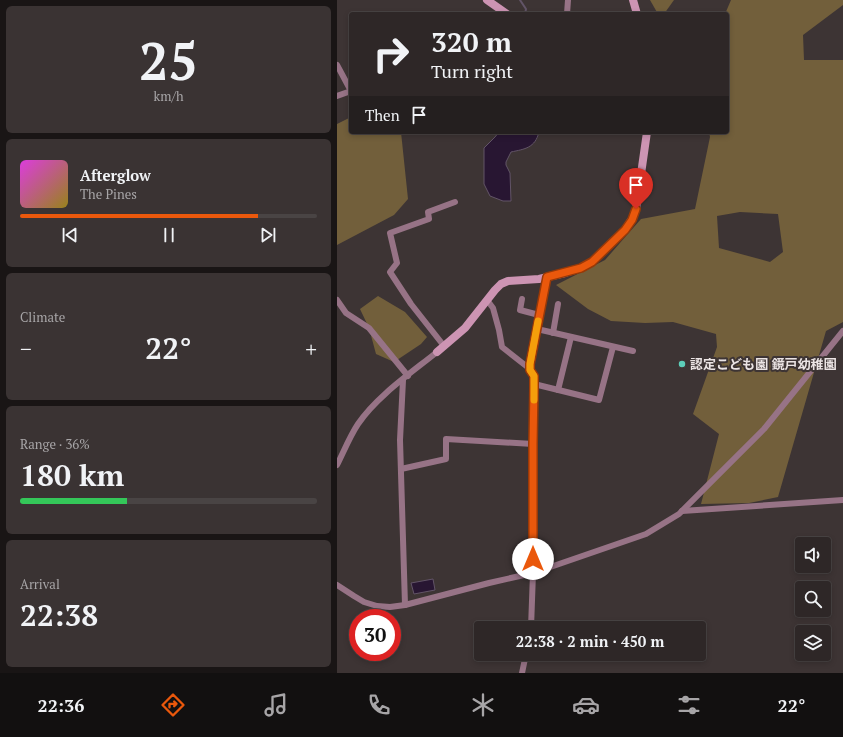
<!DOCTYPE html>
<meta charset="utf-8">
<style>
:root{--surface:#2e2727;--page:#3a3333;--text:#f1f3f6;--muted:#a7a5a7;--line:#494444;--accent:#ea580c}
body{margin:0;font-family:"PT Serif","Noto Sans JP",serif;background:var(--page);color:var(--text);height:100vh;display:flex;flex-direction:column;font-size:15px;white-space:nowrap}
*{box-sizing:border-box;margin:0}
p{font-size:13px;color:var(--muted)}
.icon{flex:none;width:22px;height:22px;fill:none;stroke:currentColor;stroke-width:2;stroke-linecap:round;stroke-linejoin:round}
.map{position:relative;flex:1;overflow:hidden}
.sheet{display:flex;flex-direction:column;gap:6px;padding:6px;background:#191515;width:337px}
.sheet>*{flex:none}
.banner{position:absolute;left:12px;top:12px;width:380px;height:122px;border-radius:4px;box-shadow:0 2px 6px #0003,0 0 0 1px var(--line);background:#2e2727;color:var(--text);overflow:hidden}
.controls{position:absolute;left:458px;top:537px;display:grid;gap:8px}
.controls a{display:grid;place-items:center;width:36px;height:36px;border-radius:4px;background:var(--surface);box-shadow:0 2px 6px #0003,0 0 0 1px var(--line);font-size:20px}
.speed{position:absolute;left:12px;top:609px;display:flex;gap:8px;font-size:20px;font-weight:700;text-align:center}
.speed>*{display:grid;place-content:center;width:52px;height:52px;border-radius:50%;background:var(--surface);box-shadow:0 2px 6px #0003,0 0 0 1px var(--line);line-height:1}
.speed .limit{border:6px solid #d22;background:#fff;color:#111}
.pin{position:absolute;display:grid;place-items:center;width:34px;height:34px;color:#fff;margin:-41px -17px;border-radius:50% 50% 50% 0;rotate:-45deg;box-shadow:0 0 4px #0007}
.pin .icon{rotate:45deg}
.me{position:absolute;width:44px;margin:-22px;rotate:0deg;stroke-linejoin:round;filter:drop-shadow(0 0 3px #0008)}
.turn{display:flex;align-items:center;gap:14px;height:84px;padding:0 16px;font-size:18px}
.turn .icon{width:52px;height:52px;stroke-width:2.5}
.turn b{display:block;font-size:28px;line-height:34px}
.then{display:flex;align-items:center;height:38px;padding:0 16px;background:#0003;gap:8px;font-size:15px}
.big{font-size:30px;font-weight:700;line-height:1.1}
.sheet .tile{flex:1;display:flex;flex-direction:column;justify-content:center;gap:6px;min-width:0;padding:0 14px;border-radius:6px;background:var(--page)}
.sheet .dial{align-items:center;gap:0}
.dial b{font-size:52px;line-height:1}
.song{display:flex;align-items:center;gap:12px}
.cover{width:48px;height:48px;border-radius:6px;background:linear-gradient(135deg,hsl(300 70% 55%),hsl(50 70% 35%))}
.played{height:4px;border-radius:2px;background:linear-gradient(90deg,var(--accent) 80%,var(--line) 80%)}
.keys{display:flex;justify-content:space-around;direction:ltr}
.heat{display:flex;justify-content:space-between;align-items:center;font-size:22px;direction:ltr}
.charge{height:6px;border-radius:3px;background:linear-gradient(90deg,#34c759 36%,var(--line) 0)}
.trip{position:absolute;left:137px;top:621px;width:232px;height:40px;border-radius:4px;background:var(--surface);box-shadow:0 2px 6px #0003,0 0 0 1px var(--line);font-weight:700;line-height:40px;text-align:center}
.tabs{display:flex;height:64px;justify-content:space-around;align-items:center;background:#121010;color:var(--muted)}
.tabs .icon{width:28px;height:28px}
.tabs .active{color:var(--accent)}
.tabs b{font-size:18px;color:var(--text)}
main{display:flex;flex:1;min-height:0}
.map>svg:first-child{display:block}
.forest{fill:#725f3b;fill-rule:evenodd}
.water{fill:#281632;stroke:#625467}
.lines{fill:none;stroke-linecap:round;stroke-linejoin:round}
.stream{stroke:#625467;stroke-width:2}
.street{stroke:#977386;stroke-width:6}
.secondary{stroke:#cd94b3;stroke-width:8}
.route-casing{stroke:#983908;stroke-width:10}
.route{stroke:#ea580c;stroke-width:7}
.slow{stroke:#f59e0b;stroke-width:7}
.poi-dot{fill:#5dceb9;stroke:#3d3434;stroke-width:1.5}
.labels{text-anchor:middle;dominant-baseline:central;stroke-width:4;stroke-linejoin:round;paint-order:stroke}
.poi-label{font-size:13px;font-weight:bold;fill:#ebe4e4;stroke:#3d3434;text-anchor:start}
</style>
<main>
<section class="sheet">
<div class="tile dial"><b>25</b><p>km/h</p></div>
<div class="tile">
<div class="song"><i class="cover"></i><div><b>Afterglow</b><p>The Pines</p></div></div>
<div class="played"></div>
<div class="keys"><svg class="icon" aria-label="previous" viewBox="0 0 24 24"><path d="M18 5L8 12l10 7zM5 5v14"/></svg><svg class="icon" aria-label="pause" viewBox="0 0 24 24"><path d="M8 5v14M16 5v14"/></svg><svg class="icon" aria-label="next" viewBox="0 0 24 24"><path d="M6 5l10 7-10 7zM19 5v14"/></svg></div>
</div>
<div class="tile"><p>Climate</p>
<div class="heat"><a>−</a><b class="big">22°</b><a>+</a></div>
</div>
<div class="tile"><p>Range · 36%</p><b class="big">180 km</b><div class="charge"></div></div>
<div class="tile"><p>Arrival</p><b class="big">22:38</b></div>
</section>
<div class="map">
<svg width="506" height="673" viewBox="0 0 506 673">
<rect width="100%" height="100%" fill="#3d3434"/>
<g class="forest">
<polygon points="313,0 337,0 327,14 321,14"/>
<path d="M394,0h112v5l-40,30 1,25h39v262l-17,9 -48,166 -29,6 -48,1 18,-70 -26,-20 24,-67 -1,-13 -43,-12 -28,1 -34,-2 -23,-12 -32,-24 49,-25 36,-41 54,-10 15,-72 -1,-5h18v-118h-2zM403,212l38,2 5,38 -13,10 -51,-14 -2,-32z"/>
<polygon points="14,117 14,132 64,132 71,199 57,215 0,245 0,124"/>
<polygon points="41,296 68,312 90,337 84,344 57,362 39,354 32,328 23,309"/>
</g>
<g class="water">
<path d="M162,132h40c-4,16 -14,17 -28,20l-5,10v3l4,8 1,28h-8l-13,-5 -6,-12v-36l11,-11z"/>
<polygon points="96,579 98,590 77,594 74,583"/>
</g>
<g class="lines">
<polyline class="stream" points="183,0 189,9 188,14"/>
<g class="street">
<polyline points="230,14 231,0"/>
<polyline points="0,65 14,91"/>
<polyline points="0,96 14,91"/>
<polyline points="185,299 183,310 202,315"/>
<polyline points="0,300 9,313 32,328 71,376"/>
<polyline points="150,300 156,308 162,330 165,347 193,369"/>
<polyline points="200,329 296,351"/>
<polyline points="216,333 221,304"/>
<polyline points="107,346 74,304 53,272 60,263 53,233 92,219 91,212 118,202"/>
<polyline points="66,380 63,440 68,605"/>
<polyline points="197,384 262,400 276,347"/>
<polyline points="221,390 234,337"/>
<path d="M0,465c7,-14 13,-29 21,-41 19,-28 53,-51 79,-72"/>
<polyline points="64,469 109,459 109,439 196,444"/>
<polyline points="345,511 506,500"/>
<polyline points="0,585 17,596 27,602 40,606 53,607 68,605 152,583 196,573 309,534 342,514 427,429 506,331"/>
<polyline points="194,628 196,573 196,444 197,387 197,376 193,370 193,364 210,277"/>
<polyline points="185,673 189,654"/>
</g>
<g class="secondary">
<polyline points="150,0 170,14"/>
<polyline points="296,0 300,14"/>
<polyline points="100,352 128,328 158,290 164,284 171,281 202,279 228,273 244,268 255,262 288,230 295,219 299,209 310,132"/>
</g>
</g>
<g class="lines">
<g class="route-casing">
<polyline id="route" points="196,559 196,444 197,387 197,376 193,370 193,364 210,277 244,268 255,262 288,230 295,220 299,209"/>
</g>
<use href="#route" class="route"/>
<polyline class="slow" points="197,400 197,376 193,370 193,364 201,321"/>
</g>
<circle class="poi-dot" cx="345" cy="364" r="4"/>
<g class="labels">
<g class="poi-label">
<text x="353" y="364">認定こども園 鏡戸幼稚園</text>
</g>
</g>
</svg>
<div class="controls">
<a><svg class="icon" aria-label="sound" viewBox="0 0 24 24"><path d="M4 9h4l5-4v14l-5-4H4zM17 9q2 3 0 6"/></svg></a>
<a><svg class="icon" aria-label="search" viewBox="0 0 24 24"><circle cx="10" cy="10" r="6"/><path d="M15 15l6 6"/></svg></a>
<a><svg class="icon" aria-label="layers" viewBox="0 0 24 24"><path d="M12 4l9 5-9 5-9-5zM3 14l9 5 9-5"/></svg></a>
</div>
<div class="speed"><div class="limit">30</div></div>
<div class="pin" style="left:299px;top:209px;background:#d93025"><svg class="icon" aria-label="arrive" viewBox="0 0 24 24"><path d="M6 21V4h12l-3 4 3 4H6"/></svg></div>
<svg class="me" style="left:196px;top:559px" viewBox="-20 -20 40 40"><circle r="19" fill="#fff"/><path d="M0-13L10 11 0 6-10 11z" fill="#ea580c"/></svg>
<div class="trip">22:38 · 2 min · 450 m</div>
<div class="banner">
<div class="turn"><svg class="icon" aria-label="right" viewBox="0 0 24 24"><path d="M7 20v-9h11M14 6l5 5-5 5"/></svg><div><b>320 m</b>Turn right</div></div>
<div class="then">Then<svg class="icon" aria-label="arrive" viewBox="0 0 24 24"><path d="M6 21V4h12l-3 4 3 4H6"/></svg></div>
</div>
</div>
</main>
<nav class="tabs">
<b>22:36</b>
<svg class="icon active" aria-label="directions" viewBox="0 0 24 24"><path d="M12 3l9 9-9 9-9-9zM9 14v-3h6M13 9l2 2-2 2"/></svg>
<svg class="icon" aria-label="music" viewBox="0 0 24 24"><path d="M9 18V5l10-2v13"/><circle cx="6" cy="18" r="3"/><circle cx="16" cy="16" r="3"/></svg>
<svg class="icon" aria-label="phone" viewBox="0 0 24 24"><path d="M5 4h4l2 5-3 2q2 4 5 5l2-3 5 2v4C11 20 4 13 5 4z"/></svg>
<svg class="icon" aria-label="climate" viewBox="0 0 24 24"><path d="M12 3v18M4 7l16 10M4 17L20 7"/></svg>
<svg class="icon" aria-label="car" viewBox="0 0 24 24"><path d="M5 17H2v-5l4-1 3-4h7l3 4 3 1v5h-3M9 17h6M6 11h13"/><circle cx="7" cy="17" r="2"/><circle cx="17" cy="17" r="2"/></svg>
<svg class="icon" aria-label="filters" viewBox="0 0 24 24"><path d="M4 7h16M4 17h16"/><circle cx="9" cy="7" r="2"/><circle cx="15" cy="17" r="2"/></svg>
<b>22°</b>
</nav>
